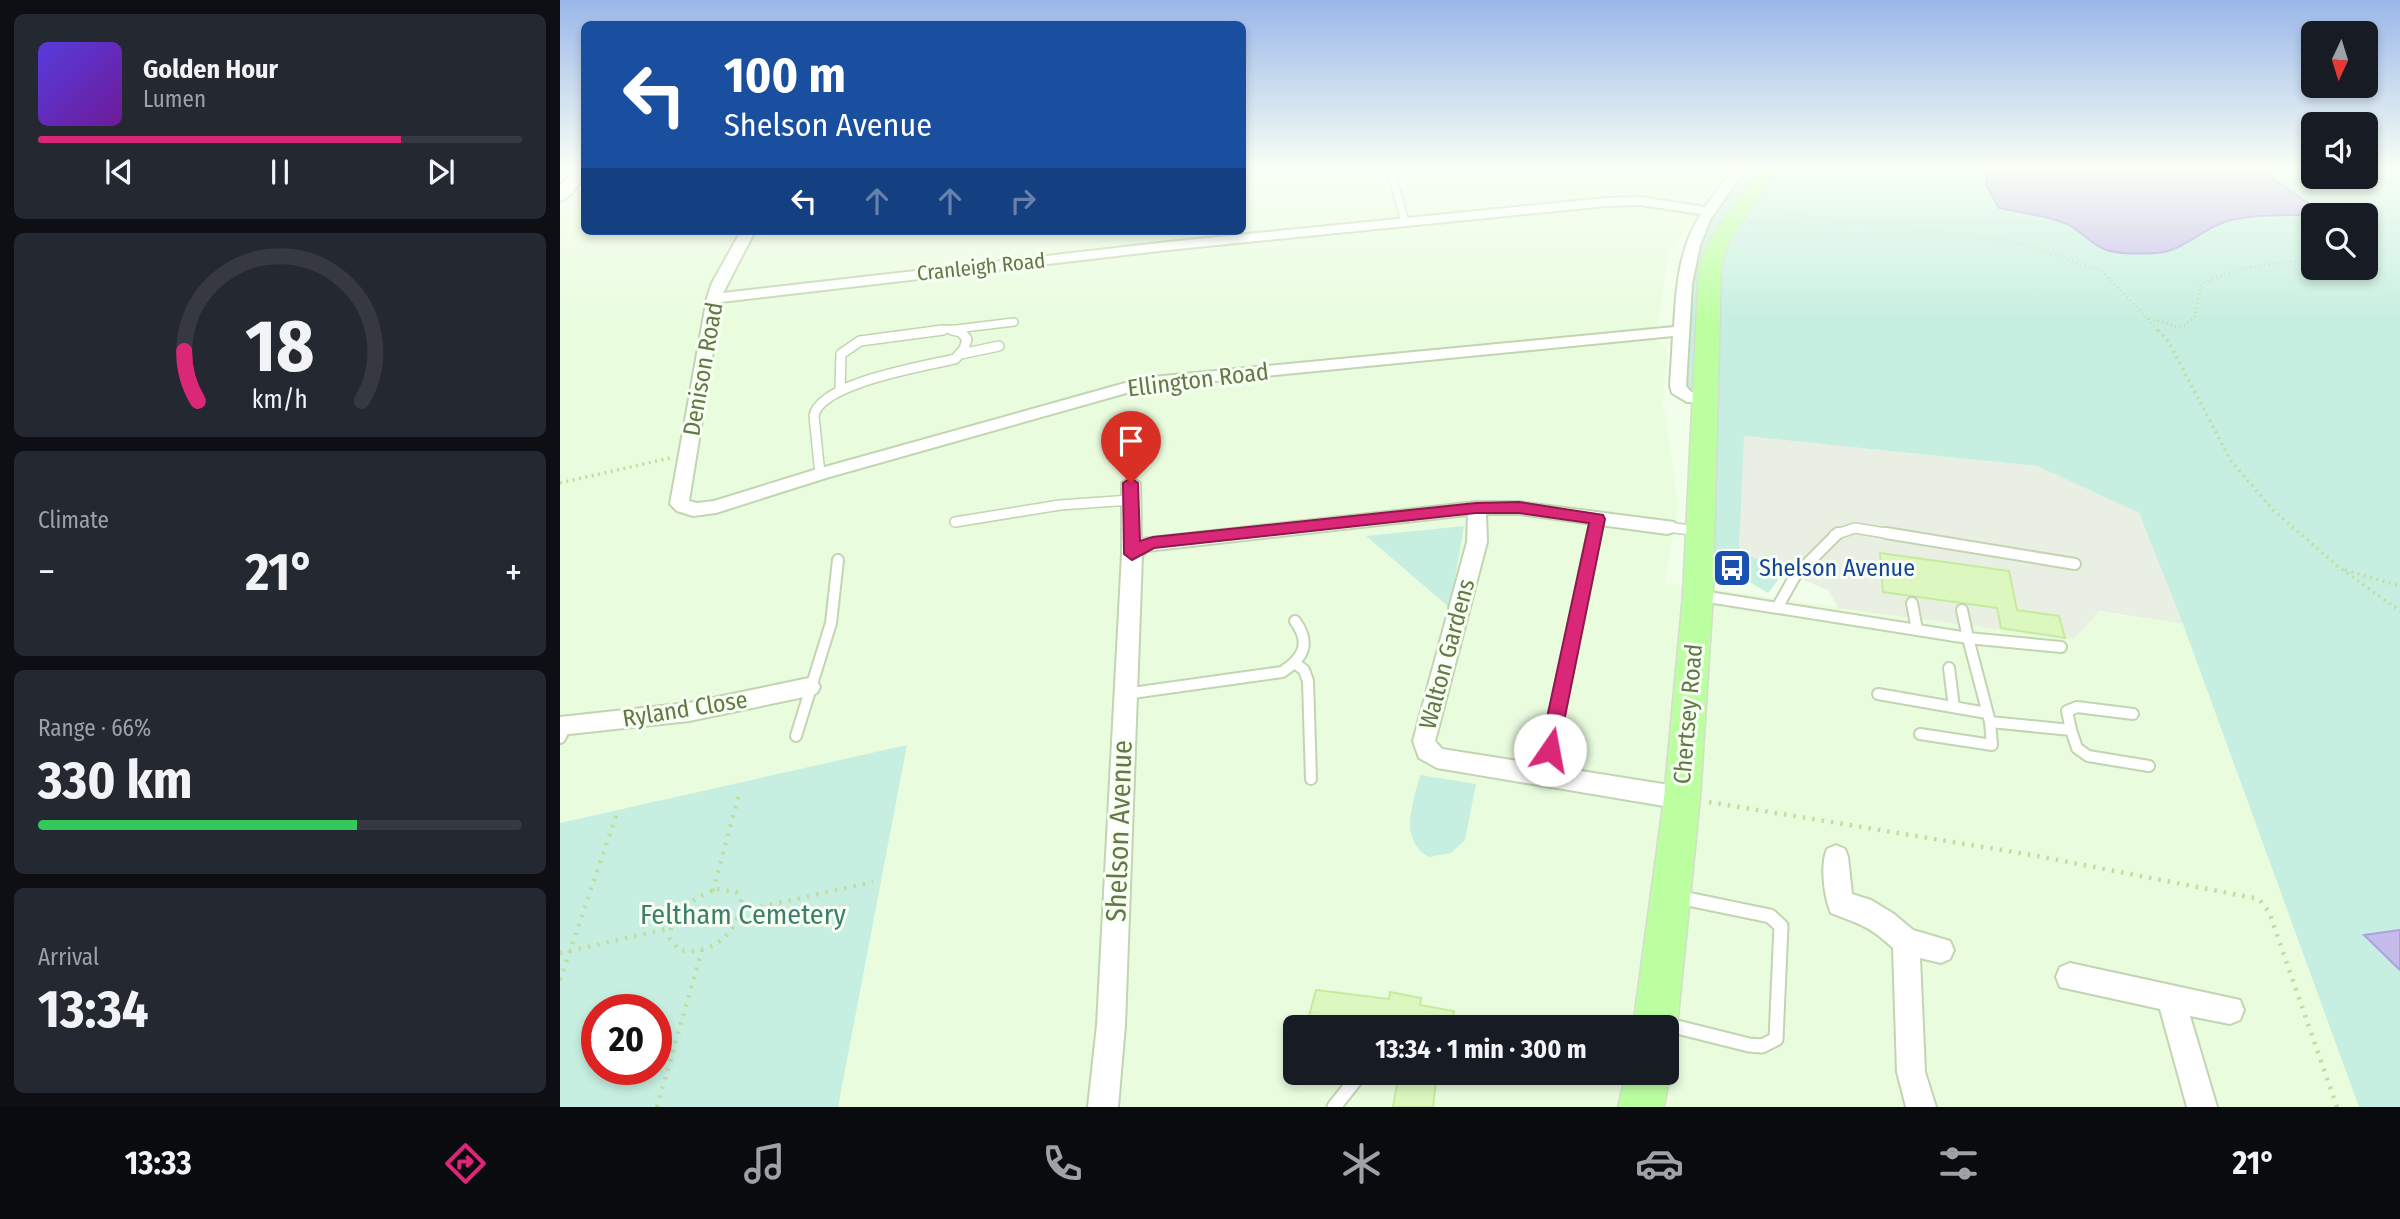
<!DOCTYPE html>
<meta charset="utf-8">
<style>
:root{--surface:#171b24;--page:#242831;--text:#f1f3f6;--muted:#9ea1a6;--line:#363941;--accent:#db2777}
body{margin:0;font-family:"Fira Sans Condensed",sans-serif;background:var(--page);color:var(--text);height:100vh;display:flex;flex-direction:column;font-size:26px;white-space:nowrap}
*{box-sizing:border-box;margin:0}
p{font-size:23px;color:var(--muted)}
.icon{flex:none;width:38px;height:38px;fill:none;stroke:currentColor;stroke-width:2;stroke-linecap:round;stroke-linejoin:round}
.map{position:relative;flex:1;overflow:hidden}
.drawer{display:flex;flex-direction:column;gap:14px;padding:14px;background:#0d0f14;width:560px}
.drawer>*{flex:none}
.hud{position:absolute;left:21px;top:21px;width:665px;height:214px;border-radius:10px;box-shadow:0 4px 10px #0003;background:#1a4fa0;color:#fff;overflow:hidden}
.needle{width:46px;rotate:184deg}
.buttons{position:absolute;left:1741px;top:21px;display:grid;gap:14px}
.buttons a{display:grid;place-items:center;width:77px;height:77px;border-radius:10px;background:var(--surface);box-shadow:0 4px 10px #0003;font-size:35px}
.speed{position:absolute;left:21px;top:994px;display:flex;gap:14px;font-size:35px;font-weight:700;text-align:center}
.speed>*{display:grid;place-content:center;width:91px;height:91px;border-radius:50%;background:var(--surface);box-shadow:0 4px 10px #0003;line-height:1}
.speed .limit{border:10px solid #d22;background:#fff;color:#111}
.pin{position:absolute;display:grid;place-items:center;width:60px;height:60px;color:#fff;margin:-72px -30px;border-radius:50% 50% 50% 0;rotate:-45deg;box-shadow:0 0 7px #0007}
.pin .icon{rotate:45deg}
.me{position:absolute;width:77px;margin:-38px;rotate:12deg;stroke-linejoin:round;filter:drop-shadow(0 0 5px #0008)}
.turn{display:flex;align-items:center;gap:24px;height:147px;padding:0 28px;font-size:32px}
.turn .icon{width:91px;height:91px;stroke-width:2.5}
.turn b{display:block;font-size:49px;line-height:60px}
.lanes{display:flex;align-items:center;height:66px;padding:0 28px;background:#0003;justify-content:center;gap:35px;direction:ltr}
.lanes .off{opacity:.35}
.big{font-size:52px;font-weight:700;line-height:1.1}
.drawer .widget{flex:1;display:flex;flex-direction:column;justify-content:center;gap:10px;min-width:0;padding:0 24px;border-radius:10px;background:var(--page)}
.drawer .dial{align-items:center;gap:0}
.dial svg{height:182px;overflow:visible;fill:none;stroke:var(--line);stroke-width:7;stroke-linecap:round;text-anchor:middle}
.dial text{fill:var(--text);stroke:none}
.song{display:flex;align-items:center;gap:21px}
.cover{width:84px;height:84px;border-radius:10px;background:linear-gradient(135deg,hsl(250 70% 55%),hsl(280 70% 35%))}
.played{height:7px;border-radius:4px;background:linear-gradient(90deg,var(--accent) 75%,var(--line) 75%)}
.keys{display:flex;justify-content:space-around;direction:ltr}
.heat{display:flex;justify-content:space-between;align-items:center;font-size:38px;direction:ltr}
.charge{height:10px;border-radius:5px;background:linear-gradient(90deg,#34c759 66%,var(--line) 0)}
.trip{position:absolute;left:723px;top:1015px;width:396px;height:70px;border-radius:10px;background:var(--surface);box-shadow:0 4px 10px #0003;font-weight:700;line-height:70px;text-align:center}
.tab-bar{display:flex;height:112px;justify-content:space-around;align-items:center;background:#090b0e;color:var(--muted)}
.tab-bar .icon{width:49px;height:49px}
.tab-bar .selected{color:var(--accent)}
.tab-bar b{font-size:32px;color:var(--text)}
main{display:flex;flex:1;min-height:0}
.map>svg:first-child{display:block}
.residential{fill:#e9fcde;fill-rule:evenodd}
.industrial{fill:#e9f0e3}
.green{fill:#c6efe1;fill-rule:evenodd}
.water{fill:#c6bceb;stroke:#afa1de;stroke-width:2}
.building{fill:#dcf7bf;stroke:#c7eb9e;stroke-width:2}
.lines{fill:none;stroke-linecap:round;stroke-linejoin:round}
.service-far3-casing{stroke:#c2d5b0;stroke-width:10}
.service-far2-casing{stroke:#c2d5b0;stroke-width:12}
.service-far1-casing{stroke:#c2d5b0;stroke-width:14}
.service-casing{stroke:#c2d5b0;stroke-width:17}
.minor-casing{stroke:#c2d5b0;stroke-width:4}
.tertiary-casing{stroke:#c2d5b0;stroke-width:4}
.primary-casing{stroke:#d6dccf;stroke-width:3}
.path-far2{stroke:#c1dda1;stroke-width:2.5;stroke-dasharray:1 3.5;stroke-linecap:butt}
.path-far1{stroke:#c1dda1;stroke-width:3.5;stroke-dasharray:2 4.5;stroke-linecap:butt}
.path{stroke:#c1dda1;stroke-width:4.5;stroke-dasharray:2.5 7;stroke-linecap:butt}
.service-far3{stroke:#fff;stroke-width:7}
.service-far2{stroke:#fff;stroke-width:9}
.service-far1{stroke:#fff;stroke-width:10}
.service{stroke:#fff;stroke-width:13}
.minor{fill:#fff;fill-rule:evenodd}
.tertiary{fill:#fff;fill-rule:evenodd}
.primary{fill:#bcffa1;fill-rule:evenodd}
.route{fill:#db2777;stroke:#8e194d;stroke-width:2}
.labels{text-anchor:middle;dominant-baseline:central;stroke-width:6;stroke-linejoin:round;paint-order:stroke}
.far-street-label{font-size:21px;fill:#637846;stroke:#f7fff3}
.street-label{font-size:24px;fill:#637846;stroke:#f7fff3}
.transit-label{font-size:24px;fill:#164399;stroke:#f7fff3;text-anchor:start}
.near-street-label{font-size:28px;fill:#637846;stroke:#f7fff3}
.near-park-label{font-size:28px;fill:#3d7e6f;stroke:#f7fff3}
</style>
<main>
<section class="drawer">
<div class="widget">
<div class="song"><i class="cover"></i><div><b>Golden Hour</b><p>Lumen</p></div></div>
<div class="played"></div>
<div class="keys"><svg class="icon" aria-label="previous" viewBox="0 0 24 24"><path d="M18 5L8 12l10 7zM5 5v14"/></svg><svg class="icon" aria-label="pause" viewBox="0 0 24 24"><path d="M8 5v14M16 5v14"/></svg><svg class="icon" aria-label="next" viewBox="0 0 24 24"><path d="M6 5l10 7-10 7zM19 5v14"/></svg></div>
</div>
<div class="widget dial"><svg viewBox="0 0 100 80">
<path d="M14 69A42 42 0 1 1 86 69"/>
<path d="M14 69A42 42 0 0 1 8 47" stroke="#db2777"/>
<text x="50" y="56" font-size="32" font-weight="700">18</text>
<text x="50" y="72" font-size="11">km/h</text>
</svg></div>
<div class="widget"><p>Climate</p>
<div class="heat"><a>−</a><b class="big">21°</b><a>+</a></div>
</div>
<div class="widget"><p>Range · 66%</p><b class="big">330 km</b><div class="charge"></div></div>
<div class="widget"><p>Arrival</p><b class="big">13:34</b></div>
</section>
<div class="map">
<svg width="1840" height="1107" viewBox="0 0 1840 1107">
<rect width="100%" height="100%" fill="#f1feea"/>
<path class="residential" d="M683,168h486l-61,88 -12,84 10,8 1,6 -4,48 15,102 -13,79 400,55 31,-26 87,12 176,483h-1521l69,-361 -347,77v-608l24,-28v44h658zM735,1027h371v46h-371z"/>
<polygon class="industrial" points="1183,436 1477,466 1579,513 1623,624 1540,611 1514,638 1505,638 1278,608 1269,591 1179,551"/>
<g class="green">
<polygon points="1180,168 1210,168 1159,241 1146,399 1120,393 1122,331 1139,229"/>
<path d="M1214,168h221l-7,5 12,35c23,5 45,7 67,16 13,6 23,18 35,24 14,7 37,6 53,5 26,-1 43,-21 66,-30 24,-9 71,-8 96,-8l1,-6 -60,-41h55l1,9h52v-9h34v762l-36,5 36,35v137h-41l-176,-483 -44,-111 -102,-47 -293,-30 -5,115 46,20 -17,22 -42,-25 -13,-13 7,-301zM1754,215h52v53h-52z"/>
<polygon points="904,526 890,608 806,536"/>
<path d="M347,745l-69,362h-278v-284zM37,1010h59v59h-59z"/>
<path d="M860,775l56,9 -11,56 -14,13 -22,4c-31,-18 -16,-53 -9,-82z"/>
</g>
<g class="water">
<path d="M1435,168h263l60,42 -1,5c-25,0 -72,-1 -95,8 -24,9 -41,29 -67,30 -16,1 -39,2 -53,-5 -13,-6 -22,-18 -35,-24 -22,-9 -45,-11 -68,-16l-13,-24 2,-11z"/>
<polygon points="1840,930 1840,970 1804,935"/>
</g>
<g class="building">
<polygon points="1320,553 1449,571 1457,610 1499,616 1505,638 1441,628 1437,608 1323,592"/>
<polygon points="756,990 829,999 830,992 861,998 860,1005 894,1011 892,1027 746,1027"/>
<polygon points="839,1073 877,1073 873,1107 833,1107"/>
</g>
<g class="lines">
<g class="service-far3-casing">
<g id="service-far3">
<polyline points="830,168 845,222"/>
<polyline points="396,329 454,322"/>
<polyline points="370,332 389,329 399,332"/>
</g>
</g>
<g class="service-far2-casing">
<g id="service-far2">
<polyline points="401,354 439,346"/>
<polyline points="280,389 281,354 300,341 383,330"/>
<path d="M260,474l-6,-58c5,-33 112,-50 141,-57l9,-10 3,-10 -6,-7 -9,-2"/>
<polyline points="395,522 500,505 570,500"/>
<polyline points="1107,527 1139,531"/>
<polyline points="1034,535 1037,519"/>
<polyline points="1274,535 1295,528 1337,535"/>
</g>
</g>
<g class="service-far1-casing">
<g id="service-far1">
<polyline points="1326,533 1515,564"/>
<polyline points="1142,596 1408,638 1430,722 1432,745 1360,734"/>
<polyline points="1352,603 1357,630"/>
<polyline points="1217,608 1235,576 1278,533"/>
<polyline points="1402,610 1408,638 1501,647"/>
<polyline points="736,664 744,670 748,681 751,779"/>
<polyline points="1389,668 1394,707"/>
<path d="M565,694l157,-22c22,-14 29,-29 13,-51"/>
<polyline points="1318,694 1427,713"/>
<polyline points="1430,722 1511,730 1517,748 1528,756 1589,766"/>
<polyline points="1511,730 1507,711 1517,707 1573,714"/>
<polyline points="236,736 271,623 278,560"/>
<polyline points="0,738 6,726"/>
<polyline points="985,775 1034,533"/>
</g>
</g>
<g class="service-casing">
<g id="service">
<polyline points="1105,1024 1189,1045 1202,1046 1216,1039 1221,926 1210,916 1118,897"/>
<polyline points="774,1107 801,1073"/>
</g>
</g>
<g class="minor-casing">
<g id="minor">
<path d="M1174,168h12l-35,50 -11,27 -8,39 -6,102 5,6 21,3 2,4 -2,4 -25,-1 -15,-9 -2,-7 3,-50 -529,52 -318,90 -110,35 -23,3 -16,-5 -7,-7 37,-206 5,-15 29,-52h14l-32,62 445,-51 438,-44 34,-1 65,10zM1080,205l61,9c-22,33 -25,75 -27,113l-531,51 -329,92 -100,31 -17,2 -8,-2 32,-199 447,-52 438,-44z"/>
<polygon points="571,477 580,483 581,539 917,502 959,502 1114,522 1116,527 1114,532 1107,534 959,514 926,514 927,542 875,741 882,749 1122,787 1130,791 1134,798 1130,805 1122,809 877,768 859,758 853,741 907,542 908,515 587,551 582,556 565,1025 558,1107 528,1107 537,1025 562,554 562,483"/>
<polygon points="249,678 257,681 260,687 257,693 249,696 129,721 0,735 0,717 129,703"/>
<path d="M1276,845l9,4 3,8 4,37 19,6 23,14 19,16 37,11 4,9 -4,9 -9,4 -21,-5 5,114 11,35h-30l-9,-35 -4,-124c-25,-23 -32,-23 -62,-35 -7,-16 -11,-48 -4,-64z"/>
<polygon points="1510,963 1680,1000 1684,1010 1680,1020 1670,1024 1630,1016 1657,1107 1627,1107 1600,1009 1500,987 1496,977 1500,967"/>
</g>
</g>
<g class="tertiary-casing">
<path id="tertiary" d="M15,168h9c0,12 -13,30 -24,33v-15z"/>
</g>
<g class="primary-casing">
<g id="primary">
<polygon points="1200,168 1219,168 1169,241 1161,266 1153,595 1140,798 1117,1027 1110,1042 1106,1044 1106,1027 1073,1027 1104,798 1123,595 1139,266 1149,241"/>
<polygon points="1106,1062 1110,1073 1104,1107 1058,1107 1066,1073 1106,1073"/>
</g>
</g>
<g class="path-far2">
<polyline points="1738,168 1818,221 1822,238 1806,245"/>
<path d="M1202,211l250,30 90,30 44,46 31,10 8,-2 10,-9 6,-31c36,-19 73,-22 113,-26"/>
<polyline points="1190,224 1256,228 1294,223"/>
<polyline points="1588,319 1599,332"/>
</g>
<g class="path-far1">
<polyline points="1598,330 1608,341 1671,461 1713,510 1780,568 1840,611"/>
<polyline points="0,483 110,458"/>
<polyline points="1785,570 1840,586"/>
</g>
<g class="path">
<polyline points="1149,802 1472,855 1699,899 1709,912 1777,1107"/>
<path d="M157,889l19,3 5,6c0,33 -29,59 -62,52l-9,-11c0,-27 24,-42 47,-50z"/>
<polyline points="153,891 179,794"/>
<polyline points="182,911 313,882"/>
<polyline points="0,953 111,928"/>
<polyline points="0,980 57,813"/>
<polyline points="97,1107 142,950"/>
</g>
<use href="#service-far3" class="service-far3"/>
<use href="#service-far2" class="service-far2"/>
<use href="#service-far1" class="service-far1"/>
<use href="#service" class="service"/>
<use href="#minor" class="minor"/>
<use href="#tertiary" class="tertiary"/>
<use href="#primary" class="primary"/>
</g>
<linearGradient id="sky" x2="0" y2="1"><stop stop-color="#9ab7e9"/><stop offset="0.52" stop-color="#f9fff6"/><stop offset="1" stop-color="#f9fff6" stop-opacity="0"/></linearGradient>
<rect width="1840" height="323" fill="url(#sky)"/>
<polygon class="route" points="571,478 578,483 580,541 593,537 916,503 959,502 1043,515 1045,519 997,756 990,758 983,756 980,750 1029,523 959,513 916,513 594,548 572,560 564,554 563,483"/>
<defs>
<g id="bus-square" transform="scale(2.0125)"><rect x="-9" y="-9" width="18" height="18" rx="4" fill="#1a4fb4" stroke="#f7fff3"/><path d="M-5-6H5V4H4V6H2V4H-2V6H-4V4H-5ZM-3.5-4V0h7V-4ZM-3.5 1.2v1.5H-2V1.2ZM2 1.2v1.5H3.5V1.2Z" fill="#fff"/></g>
</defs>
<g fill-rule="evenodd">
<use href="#bus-square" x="1172" y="568"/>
</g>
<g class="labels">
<g class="far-street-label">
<text transform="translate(421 267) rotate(-6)">Cranleigh Road</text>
</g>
<g class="street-label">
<text transform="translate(143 369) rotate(-80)">Denison Road</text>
<text transform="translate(638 380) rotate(-7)">Ellington Road</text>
<text transform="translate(887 654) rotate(-75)">Walton Gardens</text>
<text transform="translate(125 709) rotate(-9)">Ryland Close</text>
<text transform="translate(1128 714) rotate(-85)">Chertsey Road</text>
</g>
<g class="transit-label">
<text x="1199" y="568">Shelson Avenue</text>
</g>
<g class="near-street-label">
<text transform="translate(559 831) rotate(-88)">Shelson Avenue</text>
</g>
<g class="near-park-label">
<text x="183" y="914">Feltham Cemetery</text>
</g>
</g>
</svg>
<div class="buttons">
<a><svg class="needle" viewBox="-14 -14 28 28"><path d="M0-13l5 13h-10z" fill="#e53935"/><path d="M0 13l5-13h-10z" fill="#9ea1a6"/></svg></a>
<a><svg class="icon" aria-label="sound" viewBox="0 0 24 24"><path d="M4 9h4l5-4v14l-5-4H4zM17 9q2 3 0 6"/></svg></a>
<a><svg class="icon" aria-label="search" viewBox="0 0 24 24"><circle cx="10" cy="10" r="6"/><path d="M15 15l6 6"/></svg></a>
</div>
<div class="speed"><div class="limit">20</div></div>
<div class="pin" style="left:571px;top:483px;background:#d93025"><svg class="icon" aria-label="arrive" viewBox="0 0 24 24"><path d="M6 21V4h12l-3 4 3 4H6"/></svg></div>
<svg class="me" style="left:990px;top:750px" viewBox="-20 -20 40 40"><circle r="19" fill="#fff"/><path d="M0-13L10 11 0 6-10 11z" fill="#db2777"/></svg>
<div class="trip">13:34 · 1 min · 300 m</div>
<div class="hud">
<div class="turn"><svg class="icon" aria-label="left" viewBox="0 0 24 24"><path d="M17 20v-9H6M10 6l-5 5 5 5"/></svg><div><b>100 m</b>Shelson Avenue</div></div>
<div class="lanes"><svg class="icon" aria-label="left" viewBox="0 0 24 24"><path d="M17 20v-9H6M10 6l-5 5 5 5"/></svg><svg class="icon off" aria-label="ahead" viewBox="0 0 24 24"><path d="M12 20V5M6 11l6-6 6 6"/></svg><svg class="icon off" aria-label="ahead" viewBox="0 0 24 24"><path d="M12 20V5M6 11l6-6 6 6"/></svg><svg class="icon off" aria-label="right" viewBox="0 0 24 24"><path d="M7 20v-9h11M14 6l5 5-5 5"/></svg></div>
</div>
</div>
</main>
<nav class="tab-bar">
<b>13:33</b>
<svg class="icon selected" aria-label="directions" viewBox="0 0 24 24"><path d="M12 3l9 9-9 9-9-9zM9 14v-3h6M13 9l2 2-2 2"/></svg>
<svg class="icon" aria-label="music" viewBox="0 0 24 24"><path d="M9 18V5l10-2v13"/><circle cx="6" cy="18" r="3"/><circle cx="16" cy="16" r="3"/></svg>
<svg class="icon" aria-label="phone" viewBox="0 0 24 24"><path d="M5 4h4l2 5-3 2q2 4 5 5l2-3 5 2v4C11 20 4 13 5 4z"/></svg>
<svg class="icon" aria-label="climate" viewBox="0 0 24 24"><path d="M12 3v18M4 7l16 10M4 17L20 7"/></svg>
<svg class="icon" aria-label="car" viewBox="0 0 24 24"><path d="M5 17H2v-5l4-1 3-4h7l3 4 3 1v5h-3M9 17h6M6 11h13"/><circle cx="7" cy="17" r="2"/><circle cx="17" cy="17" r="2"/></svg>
<svg class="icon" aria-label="filters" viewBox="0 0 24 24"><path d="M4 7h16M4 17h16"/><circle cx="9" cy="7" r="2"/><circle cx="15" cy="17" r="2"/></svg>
<b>21°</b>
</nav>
